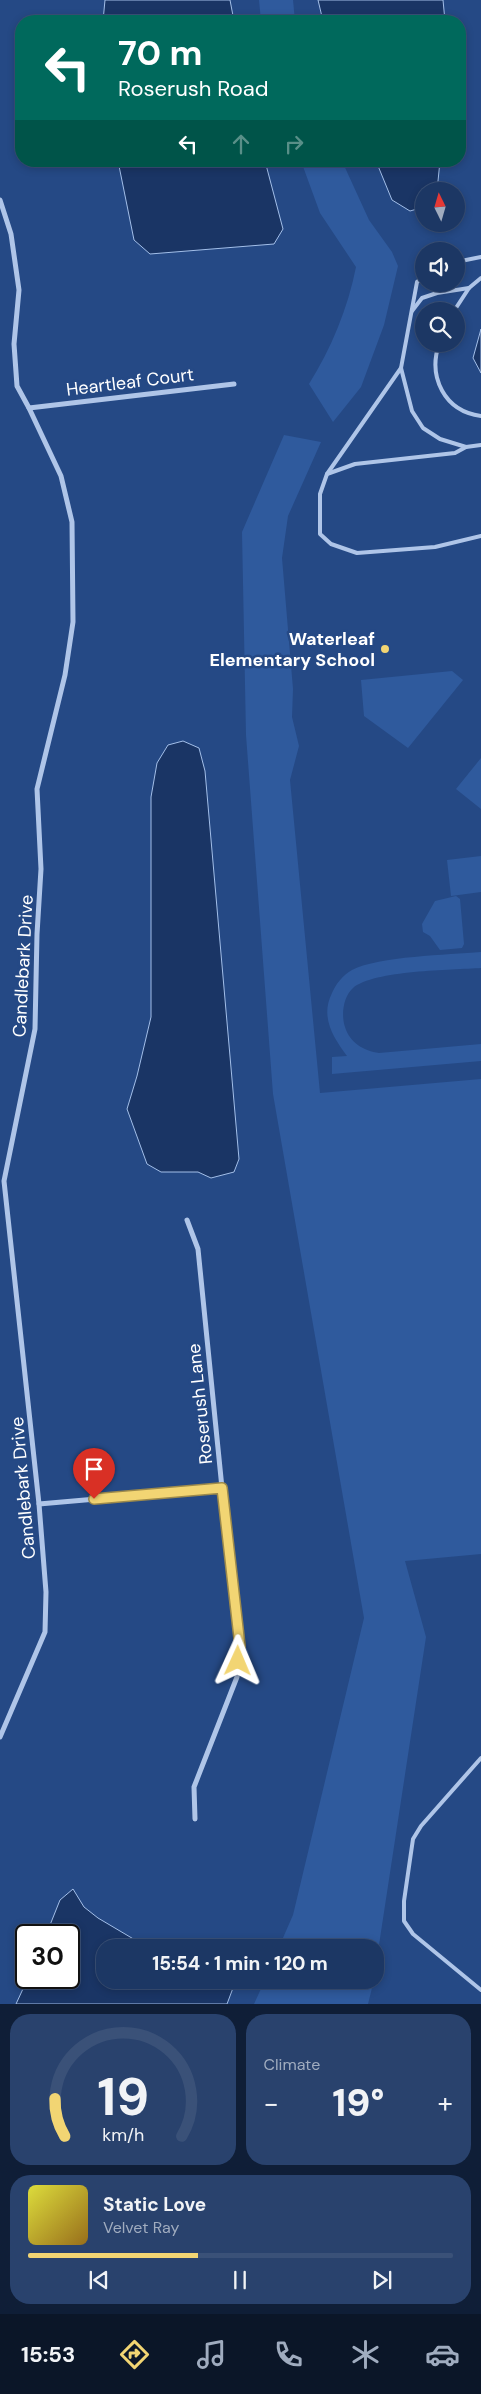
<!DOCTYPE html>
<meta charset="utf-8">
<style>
:root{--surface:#1c3764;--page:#29426d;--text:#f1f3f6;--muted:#a0acbf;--line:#3a5178;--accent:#f2d573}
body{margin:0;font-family:"DM Sans",sans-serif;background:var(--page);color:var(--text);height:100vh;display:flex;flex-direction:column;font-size:19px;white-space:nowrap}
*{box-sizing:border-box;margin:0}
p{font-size:16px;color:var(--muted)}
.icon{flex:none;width:28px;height:28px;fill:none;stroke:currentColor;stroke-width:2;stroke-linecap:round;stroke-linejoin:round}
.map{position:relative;height:2004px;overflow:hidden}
.details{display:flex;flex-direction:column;gap:10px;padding:10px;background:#0f1e37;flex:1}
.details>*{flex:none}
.banner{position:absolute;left:15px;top:15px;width:451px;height:152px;border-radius:20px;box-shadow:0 2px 8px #0003,0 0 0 1px var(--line);background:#00695c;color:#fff;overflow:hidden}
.needle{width:32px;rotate:355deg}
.buttons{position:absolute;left:415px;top:182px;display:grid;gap:10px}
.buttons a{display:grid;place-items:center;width:50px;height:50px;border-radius:50%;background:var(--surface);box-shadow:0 2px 8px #0003,0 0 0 1px var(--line);font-size:25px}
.speed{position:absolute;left:15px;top:1924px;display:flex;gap:10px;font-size:25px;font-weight:700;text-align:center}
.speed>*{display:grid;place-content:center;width:65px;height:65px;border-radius:50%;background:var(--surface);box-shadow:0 2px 8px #0003,0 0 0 1px var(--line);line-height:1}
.speed .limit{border:2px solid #111;border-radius:8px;background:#fff;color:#111}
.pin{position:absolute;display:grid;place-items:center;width:42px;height:42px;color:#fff;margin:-51px -21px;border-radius:50% 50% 50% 0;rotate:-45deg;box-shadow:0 0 5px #0007}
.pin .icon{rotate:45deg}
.me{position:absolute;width:55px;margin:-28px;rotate:1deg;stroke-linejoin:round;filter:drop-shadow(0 0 4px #0008)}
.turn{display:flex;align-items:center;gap:18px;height:105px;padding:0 20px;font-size:22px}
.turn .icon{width:65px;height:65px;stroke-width:2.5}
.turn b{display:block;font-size:35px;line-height:42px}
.lanes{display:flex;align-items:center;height:48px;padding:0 20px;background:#0003;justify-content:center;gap:25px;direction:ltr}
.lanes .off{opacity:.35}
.big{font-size:38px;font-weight:800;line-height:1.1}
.details .card{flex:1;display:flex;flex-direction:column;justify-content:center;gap:8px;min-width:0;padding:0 18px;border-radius:20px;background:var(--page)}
.details .dial{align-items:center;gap:0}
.dial svg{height:130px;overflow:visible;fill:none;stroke:var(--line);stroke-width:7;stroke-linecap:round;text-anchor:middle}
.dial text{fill:var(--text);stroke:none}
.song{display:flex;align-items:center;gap:15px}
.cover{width:60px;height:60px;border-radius:8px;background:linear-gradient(135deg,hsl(60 70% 55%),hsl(40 70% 35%))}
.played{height:5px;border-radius:2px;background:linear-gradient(90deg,var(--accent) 40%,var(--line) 40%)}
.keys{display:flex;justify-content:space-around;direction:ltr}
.heat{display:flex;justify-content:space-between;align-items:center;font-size:28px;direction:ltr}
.details .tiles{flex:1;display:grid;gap:10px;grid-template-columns:1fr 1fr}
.card:last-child{grid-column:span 2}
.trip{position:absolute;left:96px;top:1939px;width:288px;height:50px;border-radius:20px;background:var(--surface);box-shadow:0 2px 8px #0003,0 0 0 1px var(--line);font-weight:800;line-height:50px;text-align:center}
.menu{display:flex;height:80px;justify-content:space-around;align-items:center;background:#0b1628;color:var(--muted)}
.menu .icon{width:35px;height:35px}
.menu .selected{color:var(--accent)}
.menu b{font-size:22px;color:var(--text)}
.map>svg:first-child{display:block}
.green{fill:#2f5a9d}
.water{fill:#1a3565;stroke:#a3bfe9}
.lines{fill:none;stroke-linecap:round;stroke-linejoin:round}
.lane{stroke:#afc5e8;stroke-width:4}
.street{stroke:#afc5e8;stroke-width:5}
.route-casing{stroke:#9d8a4b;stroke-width:12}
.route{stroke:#f2d573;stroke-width:9}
.poi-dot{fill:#f2d573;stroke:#254985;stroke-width:2}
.labels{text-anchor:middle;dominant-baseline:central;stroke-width:5;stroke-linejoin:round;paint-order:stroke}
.street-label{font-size:18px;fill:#fff;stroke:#254985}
.poi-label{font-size:18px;font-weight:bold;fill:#fff;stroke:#254985;text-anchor:end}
</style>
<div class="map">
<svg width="481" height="2004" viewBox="0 0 481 2004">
<rect width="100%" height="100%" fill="#254985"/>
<g class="green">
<polygon points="259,0 293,0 295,21 261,21"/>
<path d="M301,161h41l27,59 23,32 6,14 -14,59 -23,62 -28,35 -24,-38c22,-35 39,-76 47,-117l-36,-54z"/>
<polygon points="284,435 321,442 288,516 282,558 293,689 292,717 299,746 290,780 320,1093 481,1079 481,1554 405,1561 426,1637 375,1971 375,1948 279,1947 293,1915 364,1618 273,1094 246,735 242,532"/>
<polygon points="452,671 463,680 408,748 364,716 361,680"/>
<polygon points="481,758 481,809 456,789"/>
<polygon points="481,856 481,892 451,896 447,860"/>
<polygon points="456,896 460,899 464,944 462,948 440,950 430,936 423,932 422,924 435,901"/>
<path d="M481,952v16c-29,2 -107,2 -128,20 -10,9 -12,27 -8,39 5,16 19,24 34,26l102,-9v17l-149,13v-17l15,-1c-14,-19 -27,-39 -15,-63 4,-9 10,-17 20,-23 27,-14 96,-15 129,-18z"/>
<polygon points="265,1980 374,1980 368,2004 254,2004"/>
</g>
<g class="water">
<polygon points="105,0 230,0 234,21 103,21"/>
<polygon points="318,0 443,0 445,21 323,21"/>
<polygon points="118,161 265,161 283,229 274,244 150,254 134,240"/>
<polygon points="376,161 440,161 437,191 424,191 424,207 410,211 392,200"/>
<polygon points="481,329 481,373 473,358"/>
<polygon points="183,741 199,748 205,771 239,1159 234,1172 211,1178 198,1172 161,1172 147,1164 127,1109 137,1076 151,1017 151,797 157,763 168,745"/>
<polygon points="73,1889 84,1907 98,1918 147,1947 105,1948 105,1980 236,1980 227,2004 16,2004 28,1978 69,1978 69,1935 46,1935 60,1900"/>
</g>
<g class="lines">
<g class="lane">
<polyline points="456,262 481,257"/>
<polyline points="424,277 417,282 401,368 412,411 423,428 440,439 466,447 481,445"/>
<polyline points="412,311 422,298 437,293 469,288"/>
<polyline points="454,311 469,288 481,278"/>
<path d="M439,344c-11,33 5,67 42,72"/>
<polyline points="401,368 327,474 320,494 320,534 331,544 357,553 435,547 481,536"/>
<polyline points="327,474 355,464 455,453 466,447"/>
<polyline points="481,1758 421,1826 413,1839 404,1901 404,1921 413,1934 481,1990"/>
</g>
<g class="street">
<polyline points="0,200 11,234 19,290 14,344 17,386 29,408 61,476 72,522 73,622 65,675 37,789 41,869 37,934 35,1029 4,1181 39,1504 46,1592 45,1632 0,1737"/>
<polyline points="29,408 234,384"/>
<polyline points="187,1220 198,1249 222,1488 240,1646 237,1677 194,1787 195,1819"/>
<polyline points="39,1504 222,1488"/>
</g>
</g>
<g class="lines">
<g class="route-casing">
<polyline id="route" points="94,1499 222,1488 240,1646 238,1661"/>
</g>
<use href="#route" class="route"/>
</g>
<circle class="poi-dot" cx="385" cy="649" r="5"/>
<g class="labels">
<g class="street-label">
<text transform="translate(130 382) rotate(-7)">Heartleaf Court</text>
<text transform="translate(23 966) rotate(-87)">Candlebark Drive</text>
<text transform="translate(200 1404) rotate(-96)">Roserush Lane</text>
<text transform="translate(23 1488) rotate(-95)">Candlebark Drive</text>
</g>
<g class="poi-label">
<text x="375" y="639">Waterleaf<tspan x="375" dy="21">Elementary School</tspan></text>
</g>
</g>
</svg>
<div class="buttons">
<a><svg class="needle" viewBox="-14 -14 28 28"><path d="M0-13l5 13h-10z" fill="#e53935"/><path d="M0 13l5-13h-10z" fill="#a0acbf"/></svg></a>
<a><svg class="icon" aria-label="sound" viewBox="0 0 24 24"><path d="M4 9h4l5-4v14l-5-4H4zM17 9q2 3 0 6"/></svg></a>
<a><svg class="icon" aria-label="search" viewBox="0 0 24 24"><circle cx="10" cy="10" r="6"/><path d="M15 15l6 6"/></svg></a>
</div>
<div class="speed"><div class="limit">30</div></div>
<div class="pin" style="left:94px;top:1499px;background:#d93025"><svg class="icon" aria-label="arrive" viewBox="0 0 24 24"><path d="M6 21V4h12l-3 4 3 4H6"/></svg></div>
<svg class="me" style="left:238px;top:1661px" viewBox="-20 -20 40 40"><path d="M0-17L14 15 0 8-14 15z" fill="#f2d573" stroke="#fff" stroke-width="4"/></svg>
<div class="trip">15:54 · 1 min · 120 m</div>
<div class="banner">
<div class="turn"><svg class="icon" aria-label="left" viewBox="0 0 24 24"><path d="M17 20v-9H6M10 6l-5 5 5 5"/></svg><div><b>70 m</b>Roserush Road</div></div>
<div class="lanes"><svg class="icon" aria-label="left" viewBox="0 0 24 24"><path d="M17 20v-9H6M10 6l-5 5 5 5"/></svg><svg class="icon off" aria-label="ahead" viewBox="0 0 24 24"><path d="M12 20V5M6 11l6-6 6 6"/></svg><svg class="icon off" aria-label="right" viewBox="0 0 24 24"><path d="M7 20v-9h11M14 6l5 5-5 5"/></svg></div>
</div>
</div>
<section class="details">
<div class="tiles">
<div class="card dial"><svg viewBox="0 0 100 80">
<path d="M14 69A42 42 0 1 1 86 69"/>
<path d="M14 69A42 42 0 0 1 8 46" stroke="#f2d573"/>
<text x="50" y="56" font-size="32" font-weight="700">19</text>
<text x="50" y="72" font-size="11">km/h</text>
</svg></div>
<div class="card"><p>Climate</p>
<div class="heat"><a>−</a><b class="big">19°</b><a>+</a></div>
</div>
<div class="card">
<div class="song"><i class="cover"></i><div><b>Static Love</b><p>Velvet Ray</p></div></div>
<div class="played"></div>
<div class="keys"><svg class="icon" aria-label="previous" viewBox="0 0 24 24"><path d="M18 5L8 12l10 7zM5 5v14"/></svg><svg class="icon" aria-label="pause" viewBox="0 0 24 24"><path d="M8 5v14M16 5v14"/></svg><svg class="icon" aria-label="next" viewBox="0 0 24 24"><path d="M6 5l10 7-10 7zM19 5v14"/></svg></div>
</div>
</div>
</section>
<nav class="menu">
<b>15:53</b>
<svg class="icon selected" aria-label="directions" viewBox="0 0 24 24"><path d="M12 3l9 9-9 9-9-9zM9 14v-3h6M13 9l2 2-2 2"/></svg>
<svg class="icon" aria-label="music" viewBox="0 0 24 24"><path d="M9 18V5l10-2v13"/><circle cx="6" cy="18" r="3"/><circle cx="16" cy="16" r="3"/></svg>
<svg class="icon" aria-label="phone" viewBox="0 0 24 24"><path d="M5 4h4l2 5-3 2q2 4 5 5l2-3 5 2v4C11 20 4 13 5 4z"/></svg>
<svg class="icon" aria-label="climate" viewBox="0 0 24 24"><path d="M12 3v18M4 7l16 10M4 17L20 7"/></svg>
<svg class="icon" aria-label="car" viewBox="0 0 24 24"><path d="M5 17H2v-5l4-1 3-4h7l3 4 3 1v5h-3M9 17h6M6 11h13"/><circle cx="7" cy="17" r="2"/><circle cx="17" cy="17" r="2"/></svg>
</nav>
